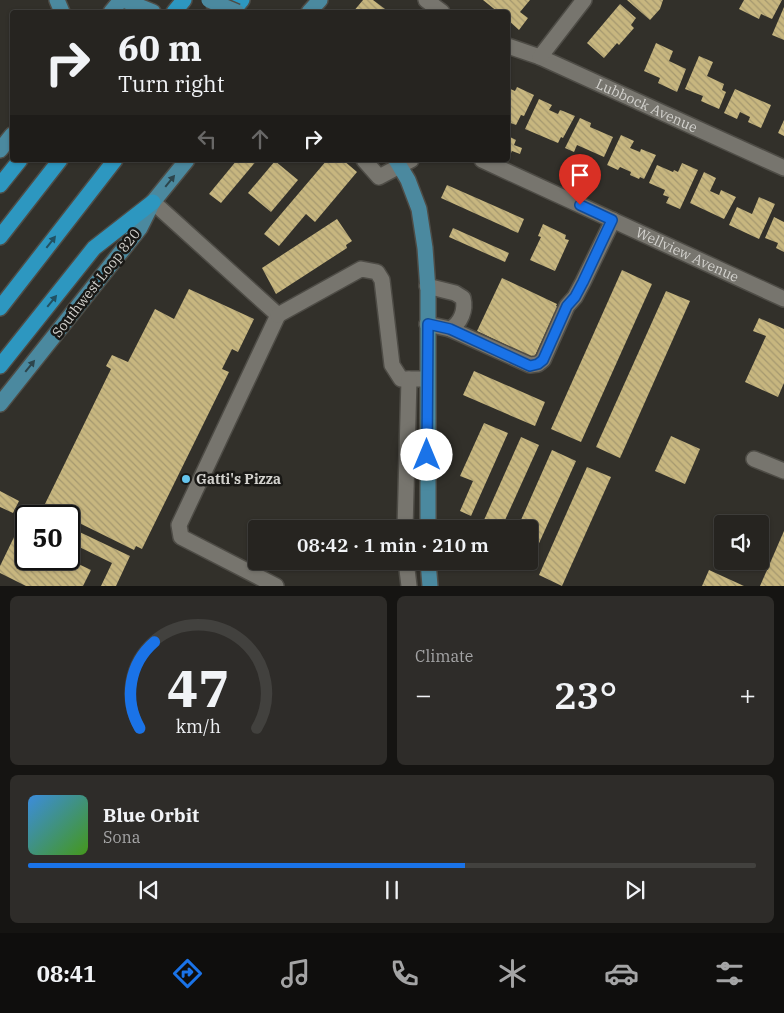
<!DOCTYPE html>
<meta charset="utf-8">
<style>
:root{--surface:#262420;--page:#2e2c29;--text:#f1f3f6;--muted:#a4a4a5;--line:#42413e;--accent:#1a73e8}
body{margin:0;font-family:"IBM Plex Serif",serif;background:var(--page);color:var(--text);height:100vh;display:flex;flex-direction:column;font-size:19px;white-space:nowrap}
*{box-sizing:border-box;margin:0}
p{font-size:16px;color:var(--muted)}
.icon{flex:none;width:28px;height:28px;fill:none;stroke:currentColor;stroke-width:2;stroke-linecap:round;stroke-linejoin:round}
.map{position:relative;height:586px;overflow:hidden}
.sheet{display:flex;flex-direction:column;gap:10px;padding:10px;background:#151412;flex:1}
.sheet>*{flex:none}
.banner{position:absolute;left:10px;top:10px;width:500px;height:152px;border-radius:5px;box-shadow:0 1px 4px #0004,0 0 0 1px var(--line);background:#262420;color:var(--text);overflow:hidden}
.controls{position:absolute;left:714px;top:515px;display:grid;gap:10px}
.controls a{display:grid;place-items:center;width:55px;height:55px;border-radius:5px;background:var(--surface);box-shadow:0 1px 4px #0004,0 0 0 1px var(--line);font-size:25px}
.speed{position:absolute;left:15px;top:505px;display:flex;gap:10px;font-size:25px;font-weight:700;text-align:center}
.speed>*{display:grid;place-content:center;width:65px;height:65px;border-radius:50%;background:var(--surface);box-shadow:0 1px 4px #0004,0 0 0 1px var(--line);line-height:1}
.speed .limit{border:2px solid #111;border-radius:8px;background:#fff;color:#111}
.pin{position:absolute;display:grid;place-items:center;width:42px;height:42px;color:#fff;margin:-51px -21px;border-radius:50% 50% 50% 0;rotate:-45deg;box-shadow:0 0 5px #0007}
.pin .icon{rotate:45deg}
.me{position:absolute;width:55px;margin:-28px;rotate:0deg;stroke-linejoin:round;filter:drop-shadow(0 0 4px #0008)}
.turn{display:flex;align-items:center;gap:18px;height:105px;padding:0 25px;font-size:22px}
.turn .icon{width:65px;height:65px;stroke-width:2.5}
.turn b{display:block;font-size:35px;line-height:42px}
.lanes{display:flex;align-items:center;height:48px;padding:0 25px;background:#0003;justify-content:center;gap:25px;direction:ltr}
.lanes .off{opacity:.35}
.big{font-size:38px;font-weight:600;line-height:1.1}
.sheet .widget{flex:1;display:flex;flex-direction:column;justify-content:center;gap:8px;min-width:0;padding:0 18px;border-radius:8px;background:var(--page)}
.sheet .dial{align-items:center;gap:0}
.dial svg{height:130px;overflow:visible;fill:none;stroke:var(--line);stroke-width:7;stroke-linecap:round;text-anchor:middle}
.dial text{fill:var(--text);stroke:none}
.song{display:flex;align-items:center;gap:15px}
.cover{width:60px;height:60px;border-radius:8px;background:linear-gradient(135deg,hsl(210 70% 55%),hsl(100 70% 35%))}
.played{height:5px;border-radius:2px;background:linear-gradient(90deg,var(--accent) 60%,var(--line) 60%)}
.keys{display:flex;justify-content:space-around;direction:ltr}
.heat{display:flex;justify-content:space-between;align-items:center;font-size:28px;direction:ltr}
.sheet .tiles{flex:1;display:grid;gap:10px;grid-template-columns:1fr 1fr}
.widget:last-child{grid-column:span 2}
.trip{position:absolute;left:248px;top:520px;width:290px;height:50px;border-radius:5px;background:var(--surface);box-shadow:0 1px 4px #0004,0 0 0 1px var(--line);font-weight:600;line-height:50px;text-align:center}
.tab-bar{display:flex;height:80px;justify-content:space-around;align-items:center;background:#0f0e0d;color:var(--muted)}
.tab-bar .icon{width:35px;height:35px}
.tab-bar .current{color:var(--accent)}
.tab-bar b{font-size:22px;color:var(--text)}
.map>svg:first-child{display:block}
.building{fill:url(#building-back-hatch)}
.lines{fill:none;stroke-linecap:round;stroke-linejoin:round}
.minor-casing{stroke:#4e4c46;stroke-width:18}
.major-casing{stroke:#4e4c46;stroke-width:18}
.highway-casing{stroke:#4e4c46;stroke-width:18}
.minor{stroke:#77756e;stroke-width:15}
.major{stroke:#4b899f;stroke-width:15}
.highway{stroke:#2d97c0;stroke-width:15}
.major-bridge-casing{stroke:#4e4c46;stroke-width:18;stroke-linecap:butt}
.major-bridge{stroke:#4b899f;stroke-width:15}
.oneway{fill:#2d454c}
.oneway2{fill:#225162}
.route-casing{stroke:#114b97;stroke-width:12}
.route{stroke:#1a73e8;stroke-width:9}
.poi-dot{fill:#65c5ee;stroke:#191815;stroke-width:2}
.labels{text-anchor:middle;dominant-baseline:central;stroke-width:5;stroke-linejoin:round;paint-order:stroke}
.street-label{font-size:14px;fill:#d2d1cd;stroke:#191815}
.poi-label{font-size:14px;font-weight:bold;fill:#d2d1cd;stroke:#191815;text-anchor:start}
</style>
<div class="map">
<svg width="784" height="586" viewBox="0 0 784 586">
<defs>
<pattern id="building-back-hatch" width="6" height="6" patternUnits="userSpaceOnUse" patternTransform="scale(1.25)"><rect width="6" height="6" fill="#c7b67f"/><path d="M-1 5l2 2M0 0l6 6M5-1l2 2" fill="none" stroke="#a5986f"/></pattern>
</defs>
<rect width="100%" height="100%" fill="#32302a"/>
<g class="building">
<polygon points="363,0 373,0 389,12 353,12"/>
<polygon points="483,0 530,0 520,12 528,18 519,30 508,20 508,12 498,12"/>
<polygon points="627,0 663,0 660,9 650,20"/>
<polygon points="744,0 782,0 772,19 761,14 759,19 739,9"/>
<polygon points="620,4 636,18 631,25 634,28 619,45 617,43 604,58 587,43"/>
<polygon points="784,7 784,40 772,35"/>
<polygon points="656,43 673,51 669,61 686,69 677,92 658,83 660,78 644,71"/>
<polygon points="699,56 713,62 707,76 724,84 722,90 726,92 719,109 701,101 703,96 685,89"/>
<polygon points="517,87 534,95 524,116 521,115 516,125 508,122 508,88 515,91"/>
<polygon points="735,89 771,105 761,128 748,122 750,117 740,112 737,119 724,113"/>
<polygon points="539,99 552,105 549,110 558,114 560,110 563,111 575,116 563,138 561,137 558,143 525,129"/>
<polygon points="580,118 591,123 590,127 613,137 604,157 577,145 574,152 565,148"/>
<polygon points="784,120 784,136 778,133"/>
<polygon points="621,135 634,141 630,148 640,152 641,149 656,155 644,179 640,177 639,179 630,175 631,172 620,167 618,170 607,165"/>
<polygon points="508,136 516,140 514,145 522,148 520,154 512,151 511,153 508,151"/>
<polygon points="237,160 257,160 221,203 209,194"/>
<polygon points="327,160 343,160 357,172 315,222 306,214 279,246 264,234"/>
<polygon points="275,161 298,180 271,212 248,193"/>
<polygon points="682,163 698,170 680,209 666,203 669,197 663,195 665,190 649,183 657,165 673,172 674,170 678,172"/>
<polygon points="704,172 716,178 710,191 719,195 721,190 736,197 724,219 690,203"/>
<polygon points="447,185 524,219 518,233 441,198"/>
<polygon points="759,197 775,204 759,239 729,225 737,207 752,214"/>
<polygon points="774,217 784,222 784,252 776,248 778,243 765,238"/>
<polygon points="337,219 352,241 346,245 347,248 276,294 262,268"/>
<polygon points="543,224 566,235 565,239 569,240 555,271 530,260 541,237 538,236"/>
<polygon points="453,228 509,253 505,262 449,237"/>
<polygon points="622,270 652,284 581,442 551,429"/>
<polygon points="502,278 557,304 556,306 560,308 556,315 554,314 534,358 477,331"/>
<polygon points="189,289 254,319 238,352 232,349 222,369 229,372 142,549 136,546 134,550 69,518 69,516 44,506 111,369 106,366 112,355 128,362 155,309 174,319"/>
<polygon points="666,291 690,301 620,458 596,447"/>
<polygon points="759,318 784,329 784,383 778,397 745,382 766,336 753,331"/>
<polygon points="474,371 545,402 535,426 463,395"/>
<polygon points="484,423 508,433 471,516 460,511 473,481 460,476"/>
<polygon points="671,436 700,449 685,484 655,471"/>
<polygon points="521,437 539,445 501,529 480,529"/>
<polygon points="552,450 576,461 527,570 508,561 529,561 529,529 517,529"/>
<polygon points="587,467 611,477 562,586 539,575"/>
<polygon points="0,491 19,501 13,513 0,507"/>
<polygon points="28,507 47,516 26,516 26,522 22,519"/>
<polygon points="69,527 130,556 116,586 101,586 112,563 69,542"/>
<polygon points="784,531 784,586 760,586"/>
<polygon points="16,533 26,538 26,559 68,559 91,570 83,586 26,586 0,573 0,566"/>
<polygon points="709,570 744,586 702,586"/>
</g>
<g class="lines">
<g class="minor-casing">
<g id="minor">
<polyline points="426,0 442,12"/>
<path id="s1" d="M508,46l32,11 244,111"/>
<polyline points="540,57 584,0"/>
<polyline points="364,160 379,177 411,160"/>
<path id="s2" d="M482,160l302,139"/>
<polyline points="153,202 278,315 179,525 181,537 276,586"/>
<polyline points="278,315 361,269 377,272 382,280 392,365 401,379 427,379"/>
<path d="M427,324l23,5c11,-6 16,-19 13,-31l-8,-5 -28,-7"/>
<polyline points="450,329 530,365 538,364 543,360 567,306 575,297 583,282 613,220"/>
<polyline points="754,459 784,471"/>
<polyline points="405,529 409,379"/>
<polyline points="406,561 409,586"/>
</g>
</g>
<g class="major-casing">
<g id="major">
<polyline points="57,0 62,12"/>
<polyline points="124,0 153,12"/>
<polyline points="111,12 121,0"/>
<polyline points="309,12 320,0"/>
<polyline points="0,150 12,135"/>
<polyline points="396,160 408,180 419,209 425,248 428,290 428,529"/>
<polyline points="0,404 140,228 153,202 187,160"/>
<polyline points="428,561 430,586"/>
</g>
</g>
<g class="highway-casing">
<g id="highway">
<polyline points="174,12 184,0"/>
<polyline points="232,12 242,0"/>
<polyline points="0,185 20,160"/>
<polyline points="0,237 60,160"/>
<polyline points="0,308 115,160"/>
<polyline points="0,366 94,248 153,202"/>
</g>
</g>
<use href="#minor" class="minor"/>
<use href="#major" class="major"/>
<use href="#highway" class="highway"/>
<g class="major-bridge-casing">
<polyline id="major-bridge" points="209,0 237,12"/>
</g>
<use href="#major-bridge" class="major-bridge"/>
</g>
<defs><path id="oneway-solid" d="M-6-.8H1V-3.2L6.5 0L1 3.2V.8H-6Z" transform="scale(1.25)"/></defs>
<g class="oneway">
<use href="#oneway-solid" transform="translate(170 181) rotate(-51)"/>
<use href="#oneway-solid" transform="translate(30 366) rotate(-51)"/>
</g>
<g class="oneway2">
<use href="#oneway-solid" transform="translate(51 242) rotate(-52)"/>
<use href="#oneway-solid" transform="translate(52 301) rotate(-51)"/>
</g>
<g class="lines">
<g class="route-casing">
<polyline id="route" points="427,455 428,324 450,329 530,366 538,364 543,360 567,306 575,297 583,282 612,220 580,205"/>
</g>
<use href="#route" class="route"/>
</g>
<circle class="poi-dot" cx="186" cy="479" r="5"/>
<g class="labels">
<g class="street-label">
<text stroke="none"><textPath href="#s1" startOffset="151">Lubbock Avenue</textPath></text>
<text stroke="none"><textPath href="#s2" startOffset="226">Wellview Avenue</textPath></text>
<text transform="translate(96 283) rotate(-52)">Southwest Loop 820</text>
</g>
<g class="poi-label">
<text x="196" y="479">Gatti's Pizza</text>
</g>
</g>
</svg>
<div class="controls">
<a><svg class="icon" aria-label="sound" viewBox="0 0 24 24"><path d="M4 9h4l5-4v14l-5-4H4zM17 9q2 3 0 6"/></svg></a>
</div>
<div class="speed"><div class="limit">50</div></div>
<div class="pin" style="left:580px;top:205px;background:#d93025"><svg class="icon" aria-label="arrive" viewBox="0 0 24 24"><path d="M6 21V4h12l-3 4 3 4H6"/></svg></div>
<svg class="me" style="left:427px;top:455px" viewBox="-20 -20 40 40"><circle r="19" fill="#fff"/><path d="M0-13L10 11 0 6-10 11z" fill="#1a73e8"/></svg>
<div class="trip">08:42 · 1 min · 210 m</div>
<div class="banner">
<div class="turn"><svg class="icon" aria-label="right" viewBox="0 0 24 24"><path d="M7 20v-9h11M14 6l5 5-5 5"/></svg><div><b>60 m</b>Turn right</div></div>
<div class="lanes"><svg class="icon off" aria-label="left" viewBox="0 0 24 24"><path d="M17 20v-9H6M10 6l-5 5 5 5"/></svg><svg class="icon off" aria-label="ahead" viewBox="0 0 24 24"><path d="M12 20V5M6 11l6-6 6 6"/></svg><svg class="icon" aria-label="right" viewBox="0 0 24 24"><path d="M7 20v-9h11M14 6l5 5-5 5"/></svg></div>
</div>
</div>
<section class="sheet">
<div class="tiles">
<div class="widget dial"><svg viewBox="0 0 100 80">
<path d="M14 69A42 42 0 1 1 86 69"/>
<path d="M14 69A42 42 0 0 1 23 16" stroke="#1a73e8"/>
<text x="50" y="56" font-size="32" font-weight="700">47</text>
<text x="50" y="72" font-size="11">km/h</text>
</svg></div>
<div class="widget"><p>Climate</p>
<div class="heat"><a>−</a><b class="big">23°</b><a>+</a></div>
</div>
<div class="widget">
<div class="song"><i class="cover"></i><div><b>Blue Orbit</b><p>Sona</p></div></div>
<div class="played"></div>
<div class="keys"><svg class="icon" aria-label="previous" viewBox="0 0 24 24"><path d="M18 5L8 12l10 7zM5 5v14"/></svg><svg class="icon" aria-label="pause" viewBox="0 0 24 24"><path d="M8 5v14M16 5v14"/></svg><svg class="icon" aria-label="next" viewBox="0 0 24 24"><path d="M6 5l10 7-10 7zM19 5v14"/></svg></div>
</div>
</div>
</section>
<nav class="tab-bar">
<b>08:41</b>
<svg class="icon current" aria-label="directions" viewBox="0 0 24 24"><path d="M12 3l9 9-9 9-9-9zM9 14v-3h6M13 9l2 2-2 2"/></svg>
<svg class="icon" aria-label="music" viewBox="0 0 24 24"><path d="M9 18V5l10-2v13"/><circle cx="6" cy="18" r="3"/><circle cx="16" cy="16" r="3"/></svg>
<svg class="icon" aria-label="phone" viewBox="0 0 24 24"><path d="M5 4h4l2 5-3 2q2 4 5 5l2-3 5 2v4C11 20 4 13 5 4z"/></svg>
<svg class="icon" aria-label="climate" viewBox="0 0 24 24"><path d="M12 3v18M4 7l16 10M4 17L20 7"/></svg>
<svg class="icon" aria-label="car" viewBox="0 0 24 24"><path d="M5 17H2v-5l4-1 3-4h7l3 4 3 1v5h-3M9 17h6M6 11h13"/><circle cx="7" cy="17" r="2"/><circle cx="17" cy="17" r="2"/></svg>
<svg class="icon" aria-label="filters" viewBox="0 0 24 24"><path d="M4 7h16M4 17h16"/><circle cx="9" cy="7" r="2"/><circle cx="15" cy="17" r="2"/></svg>
</nav>
